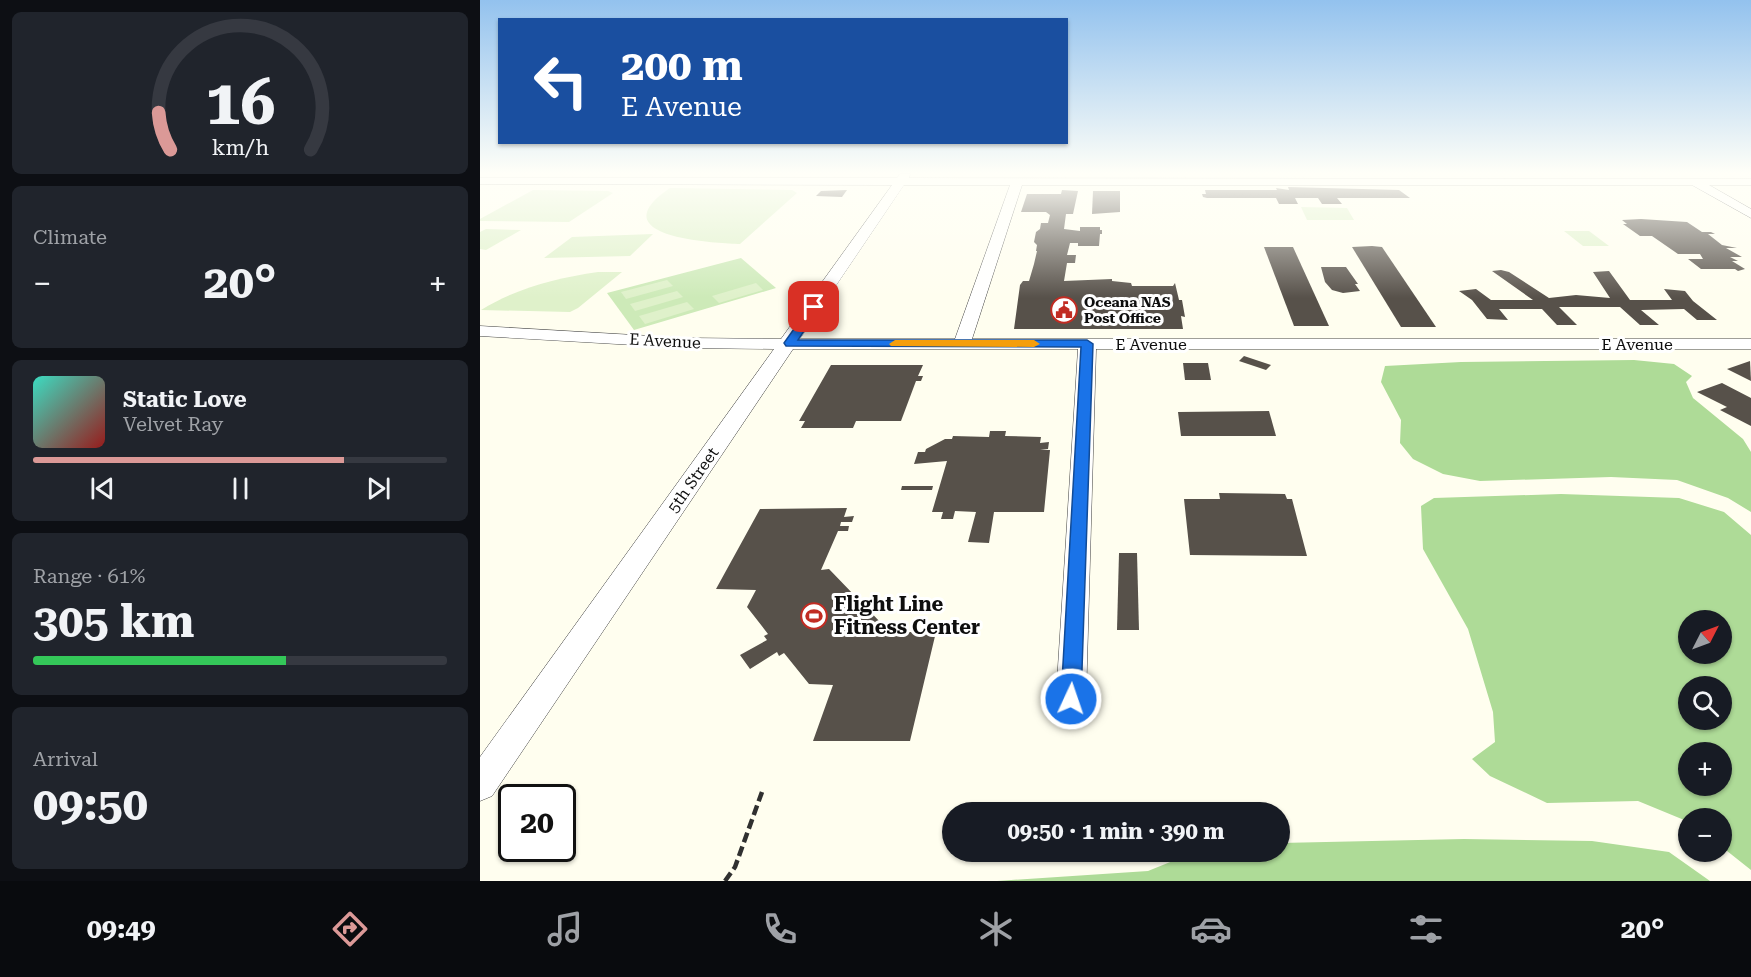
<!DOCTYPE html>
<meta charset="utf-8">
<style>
:root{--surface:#171b24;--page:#20242c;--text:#f1f3f6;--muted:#9ea1a6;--line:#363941;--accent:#db9997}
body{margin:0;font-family:"Roboto Serif",serif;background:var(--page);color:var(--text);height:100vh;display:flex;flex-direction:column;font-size:22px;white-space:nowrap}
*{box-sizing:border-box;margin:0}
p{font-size:20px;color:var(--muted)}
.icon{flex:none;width:33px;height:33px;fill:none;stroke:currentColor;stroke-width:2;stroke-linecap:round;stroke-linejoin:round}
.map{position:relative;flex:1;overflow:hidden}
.side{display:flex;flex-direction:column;gap:12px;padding:12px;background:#0d0f14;width:480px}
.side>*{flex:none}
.banner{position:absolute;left:18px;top:18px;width:570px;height:126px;border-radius:0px;box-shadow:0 2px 4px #0004;background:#1a4fa0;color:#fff;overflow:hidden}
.needle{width:39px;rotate:48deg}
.controls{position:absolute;left:1198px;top:610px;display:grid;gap:12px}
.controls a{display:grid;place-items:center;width:54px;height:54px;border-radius:50%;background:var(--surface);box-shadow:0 2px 4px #0004;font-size:30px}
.speed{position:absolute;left:18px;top:784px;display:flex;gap:12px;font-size:30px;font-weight:700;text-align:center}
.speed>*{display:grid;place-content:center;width:78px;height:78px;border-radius:50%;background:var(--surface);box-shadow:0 2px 4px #0004;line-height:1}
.speed .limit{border:3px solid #111;border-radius:9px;background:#fff;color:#111}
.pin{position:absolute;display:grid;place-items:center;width:51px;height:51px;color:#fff;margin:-26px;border-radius:12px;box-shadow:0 3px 9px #0006}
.me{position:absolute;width:66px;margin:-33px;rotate:3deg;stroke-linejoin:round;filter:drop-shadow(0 0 4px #0008)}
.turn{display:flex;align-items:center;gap:21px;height:126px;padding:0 24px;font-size:27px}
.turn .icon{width:78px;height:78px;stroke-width:2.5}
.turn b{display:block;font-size:42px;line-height:51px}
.big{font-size:45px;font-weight:700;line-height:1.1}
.side .card{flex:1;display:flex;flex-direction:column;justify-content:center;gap:9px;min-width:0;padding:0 21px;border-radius:9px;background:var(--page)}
.side .dial{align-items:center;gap:0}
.dial svg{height:156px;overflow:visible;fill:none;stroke:var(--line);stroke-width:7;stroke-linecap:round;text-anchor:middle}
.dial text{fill:var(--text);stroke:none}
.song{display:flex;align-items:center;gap:18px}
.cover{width:72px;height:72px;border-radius:9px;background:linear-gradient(135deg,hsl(170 70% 55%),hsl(0 70% 35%))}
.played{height:6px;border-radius:3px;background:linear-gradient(90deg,var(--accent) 75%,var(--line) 75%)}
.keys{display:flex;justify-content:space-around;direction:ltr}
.heat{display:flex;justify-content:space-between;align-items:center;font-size:33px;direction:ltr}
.charge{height:9px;border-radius:4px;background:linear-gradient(90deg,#34c759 61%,var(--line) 0)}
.trip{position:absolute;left:462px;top:802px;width:348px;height:60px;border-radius:30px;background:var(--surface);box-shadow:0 2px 4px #0004;font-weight:700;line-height:60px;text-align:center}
.menu{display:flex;height:96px;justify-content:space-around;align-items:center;background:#090b0e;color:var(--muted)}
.menu .icon{width:42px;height:42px}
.menu .current{color:var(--accent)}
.menu b{font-size:27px;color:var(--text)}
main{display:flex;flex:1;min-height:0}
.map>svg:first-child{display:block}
.green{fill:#cdeab8}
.forest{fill:#aedb97;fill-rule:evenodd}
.pitch{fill:#dff1ca}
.building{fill:#57514a}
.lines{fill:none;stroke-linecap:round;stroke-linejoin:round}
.minor-casing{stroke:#414141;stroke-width:1}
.path{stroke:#303030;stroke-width:4.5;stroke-dasharray:10 4.5;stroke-linecap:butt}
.minor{fill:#fff;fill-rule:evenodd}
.route{fill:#1a73e8;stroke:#114b97;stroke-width:1.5}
.slow{fill:#f59e0b}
.labels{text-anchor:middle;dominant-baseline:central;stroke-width:6;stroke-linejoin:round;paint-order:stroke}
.far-poi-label{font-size:14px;font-weight:bold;fill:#0e0e0e;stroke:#fff;text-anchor:start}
.street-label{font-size:16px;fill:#0e0e0e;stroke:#fff}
.near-poi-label{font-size:20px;font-weight:bold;fill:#0e0e0e;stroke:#fff;text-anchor:start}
</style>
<main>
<section class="side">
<div class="card dial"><svg viewBox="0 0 100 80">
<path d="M14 69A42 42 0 1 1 86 69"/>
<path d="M14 69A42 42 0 0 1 8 50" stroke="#db9997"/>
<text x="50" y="56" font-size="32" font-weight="700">16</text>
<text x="50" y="72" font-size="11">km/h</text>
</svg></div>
<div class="card"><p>Climate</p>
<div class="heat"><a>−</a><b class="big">20°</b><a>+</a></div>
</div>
<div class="card">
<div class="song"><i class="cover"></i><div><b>Static Love</b><p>Velvet Ray</p></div></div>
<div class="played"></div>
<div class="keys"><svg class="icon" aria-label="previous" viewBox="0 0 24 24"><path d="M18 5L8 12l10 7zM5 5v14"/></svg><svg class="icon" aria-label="pause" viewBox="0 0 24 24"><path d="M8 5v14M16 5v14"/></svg><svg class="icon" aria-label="next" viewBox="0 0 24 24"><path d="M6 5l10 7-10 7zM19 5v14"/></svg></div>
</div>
<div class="card"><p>Range · 61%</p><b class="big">305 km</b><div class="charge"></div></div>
<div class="card"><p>Arrival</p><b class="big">09:50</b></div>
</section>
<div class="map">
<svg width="1271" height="881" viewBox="0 0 1271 881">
<rect width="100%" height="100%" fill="#fffeef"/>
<polygon class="green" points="261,258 296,288 154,330 127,293"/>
<g class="forest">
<polygon points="1154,360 1194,364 1212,376 1206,382 1213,398 1263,439 1271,452 1271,512 1248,498 1197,480 1131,477 1000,481 963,474 933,459 920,443 921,420 901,382 905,366 981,362"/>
<path d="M1081,494l118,4 45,14 27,23v335l-29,-23v-28h-33v3l-51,-21 -91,2 -57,-27 -18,-17 23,-17 -2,-30 -25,-83 -45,-80 -2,-43 13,-8zM1209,621h33v33h-33zM1209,687h33v33h-33zM1209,753h33v33h-33z"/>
<polygon points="984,839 1112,841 1189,852 1230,881 517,881 668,871 715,852 800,852 800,843"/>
</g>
<g class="pitch">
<path d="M190,188l122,2 5,3 -57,51c-32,-1 -141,-8 -70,-56z"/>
<polygon points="53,190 128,191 133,193 89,222 0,221 0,219"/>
<polygon points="821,207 867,208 874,220 827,220"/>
<polygon points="6,229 41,230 6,250 0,249 0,232"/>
<polygon points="1084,231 1109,231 1129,246 1103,246"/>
<polygon points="173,234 150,256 64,258 92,237"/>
<path d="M118,272h24l-44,36 -8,4 -89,-2c36,-22 75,-32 117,-38z"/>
<polygon points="187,280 193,286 146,299 141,292"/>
<polygon points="276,283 283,290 239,303 232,296"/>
<polygon points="197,291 203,297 155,311 150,304"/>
<polygon points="207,302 214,309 165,324 159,316"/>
</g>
<g class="building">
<polygon points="808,187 919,190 930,198 857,198 862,204 842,204 838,198 815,198 818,204 799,204 796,198 727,198 723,197 722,194 726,194 725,190 797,190 796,188 809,190"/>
<polygon points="367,190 362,197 336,196 341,191"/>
<polygon points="582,190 598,191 593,214 586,214 584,229 600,231 600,227 620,227 620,230 622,230 622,234 620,234 619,246 598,246 598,243 590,243 587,255 596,255 595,263 587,263 584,281 632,279 632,281 651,283 652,286 693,286 695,283 699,300 702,300 705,317 701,316 703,329 534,329 540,285 543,281 549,281 554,264 557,251 556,251 557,245 554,242 556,232 560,229 561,223 568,223 570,215 566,212 541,212 547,194 581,194"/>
<polygon points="613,191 640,191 640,212 612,214"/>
<polygon points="1161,219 1207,222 1222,232 1231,232 1235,234 1228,234 1242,245 1257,248 1246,248 1262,257 1250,257 1258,261 1252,261 1265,269 1258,271 1255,269 1221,269 1208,259 1223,259 1220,254 1198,254 1172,236 1160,236 1143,224 1147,224 1142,220"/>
<polygon points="892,246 902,247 956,327 921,327 872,247"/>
<polygon points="784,247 813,247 849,326 814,326"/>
<polygon points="841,267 866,267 878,284 875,284 880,291 863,293 852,290 845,282"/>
<polygon points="1021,270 1029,272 1069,298 1096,295 1130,298 1113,272 1129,271 1150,300 1192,300 1184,289 1205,291 1213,301 1237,320 1217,320 1204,309 1161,310 1179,325 1160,325 1140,307 1079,307 1097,325 1077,325 1062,309 1019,309 1028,320 1007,319 992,300 979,291 996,289 1011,300 1053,300 1012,271"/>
<polygon points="764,356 791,365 786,370 759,361"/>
<polygon points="1270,361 1271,381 1247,369"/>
<polygon points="703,363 728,363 731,380 705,380"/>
<polygon points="351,365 443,365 438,376 443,376 441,381 436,381 421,421 376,421 373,428 321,428 325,421 319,421"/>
<polygon points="1242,383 1271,398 1271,426 1240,410 1247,407 1217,392"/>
<polygon points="789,411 796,436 701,436 698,412"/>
<polygon points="510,431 526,431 525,436 561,437 560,443 569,442 568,449 560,450 570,450 564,512 514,512 509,543 488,542 496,512 475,511 473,519 461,519 463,512 452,512 467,461 434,464 438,452 445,452 446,449 465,439 472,439 473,436 509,437"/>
<polygon points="422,486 453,486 452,490 421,490"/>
<polygon points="739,493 805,494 807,499 812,499 827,556 710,555 704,499 740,499"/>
<polygon points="367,508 364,517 374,516 372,522 361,522 360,526 369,526 368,531 358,531 341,570 349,569 403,625 400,632 456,632 430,741 333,741 353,685 329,684 304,653 299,656 297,652 270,669 260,655 287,640 284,636 288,634 267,607 276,590 236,589 280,509"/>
<polygon points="639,553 657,553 659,630 637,630"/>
</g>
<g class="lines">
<g class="minor-casing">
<path id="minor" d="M420,174h10l-1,4 842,1v6h-42l42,24v9l-59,-33h-670l-50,154h779v10h-655l-10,350 -4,9 -11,4 -11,-4 -4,-9 22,-350h-285l-301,447 -12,5v-44l294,-408 -88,-1 -206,-12v-10l206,12 95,1 111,-154 -412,-1v-6h417zM424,185h106l-55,154h-155z"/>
</g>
<polyline class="path" points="245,881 255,867 282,792"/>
<use href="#minor" class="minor"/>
</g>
<linearGradient id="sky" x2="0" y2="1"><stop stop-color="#93c2ee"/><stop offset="0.58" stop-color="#fffff8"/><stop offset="1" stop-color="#fffff8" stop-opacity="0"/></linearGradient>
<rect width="1271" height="298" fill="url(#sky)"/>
<polygon class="route" points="334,304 340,307 318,340 607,340 613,344 601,699 598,705 591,707 584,705 581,699 601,347 306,346 304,343 331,305"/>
<polygon class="slow" points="415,340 554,340 560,344 554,347 411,346 409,344"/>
<defs>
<g id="civic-ring" transform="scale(1.35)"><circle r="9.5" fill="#fff" stroke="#c12c23" stroke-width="1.5"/><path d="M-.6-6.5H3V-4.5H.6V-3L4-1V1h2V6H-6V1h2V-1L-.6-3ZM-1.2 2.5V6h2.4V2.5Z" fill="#c12c23"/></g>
<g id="stadium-ring" transform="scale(1.35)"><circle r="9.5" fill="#fff" stroke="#c12c23" stroke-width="1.5"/><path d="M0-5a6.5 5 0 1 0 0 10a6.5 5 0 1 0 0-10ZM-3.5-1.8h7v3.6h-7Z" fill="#c12c23"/></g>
</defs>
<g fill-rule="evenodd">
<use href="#civic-ring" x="584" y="310"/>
<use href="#stadium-ring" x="334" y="616"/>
</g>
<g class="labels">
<g class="far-poi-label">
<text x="604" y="302">Oceana NAS<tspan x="604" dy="16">Post Office</tspan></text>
</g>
<g class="street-label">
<text transform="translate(185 341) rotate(3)">E Avenue</text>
<text x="671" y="344">E Avenue</text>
<text x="1157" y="344">E Avenue</text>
<text transform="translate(213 480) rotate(-55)">5th Street</text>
</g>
<g class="near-poi-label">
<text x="354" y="604">Flight Line<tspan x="354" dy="23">Fitness Center</tspan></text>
</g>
</g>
</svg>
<div class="controls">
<a><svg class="needle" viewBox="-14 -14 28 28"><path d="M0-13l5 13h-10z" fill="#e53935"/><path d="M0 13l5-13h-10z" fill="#9ea1a6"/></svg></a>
<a><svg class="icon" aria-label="search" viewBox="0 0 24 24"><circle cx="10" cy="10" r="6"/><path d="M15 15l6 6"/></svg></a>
<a>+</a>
<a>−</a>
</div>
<div class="speed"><div class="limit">20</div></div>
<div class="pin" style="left:334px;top:307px;background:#d93025"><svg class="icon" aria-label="arrive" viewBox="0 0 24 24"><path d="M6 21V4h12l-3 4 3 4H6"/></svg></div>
<svg class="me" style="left:591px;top:699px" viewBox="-20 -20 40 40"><circle r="17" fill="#1a73e8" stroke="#fff" stroke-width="3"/><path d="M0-11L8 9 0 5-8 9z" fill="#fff"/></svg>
<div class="trip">09:50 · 1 min · 390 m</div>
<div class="banner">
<div class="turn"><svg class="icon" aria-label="left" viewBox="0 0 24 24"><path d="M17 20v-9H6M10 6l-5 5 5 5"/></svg><div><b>200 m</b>E Avenue</div></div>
</div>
</div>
</main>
<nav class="menu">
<b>09:49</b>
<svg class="icon current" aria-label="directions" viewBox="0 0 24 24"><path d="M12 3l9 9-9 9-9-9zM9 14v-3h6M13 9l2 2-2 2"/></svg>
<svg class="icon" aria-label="music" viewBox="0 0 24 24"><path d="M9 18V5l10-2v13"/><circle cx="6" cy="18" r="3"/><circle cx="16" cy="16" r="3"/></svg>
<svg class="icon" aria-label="phone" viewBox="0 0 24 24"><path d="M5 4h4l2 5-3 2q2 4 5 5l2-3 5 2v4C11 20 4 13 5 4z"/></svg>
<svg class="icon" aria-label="climate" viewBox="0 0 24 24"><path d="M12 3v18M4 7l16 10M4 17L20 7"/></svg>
<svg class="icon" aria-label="car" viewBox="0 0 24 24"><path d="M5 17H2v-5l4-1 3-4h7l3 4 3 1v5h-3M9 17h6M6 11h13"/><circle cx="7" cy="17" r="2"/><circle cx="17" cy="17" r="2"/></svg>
<svg class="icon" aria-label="filters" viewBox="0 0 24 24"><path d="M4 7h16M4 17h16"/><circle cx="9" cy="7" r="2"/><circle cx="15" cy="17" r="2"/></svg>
<b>20°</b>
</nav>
